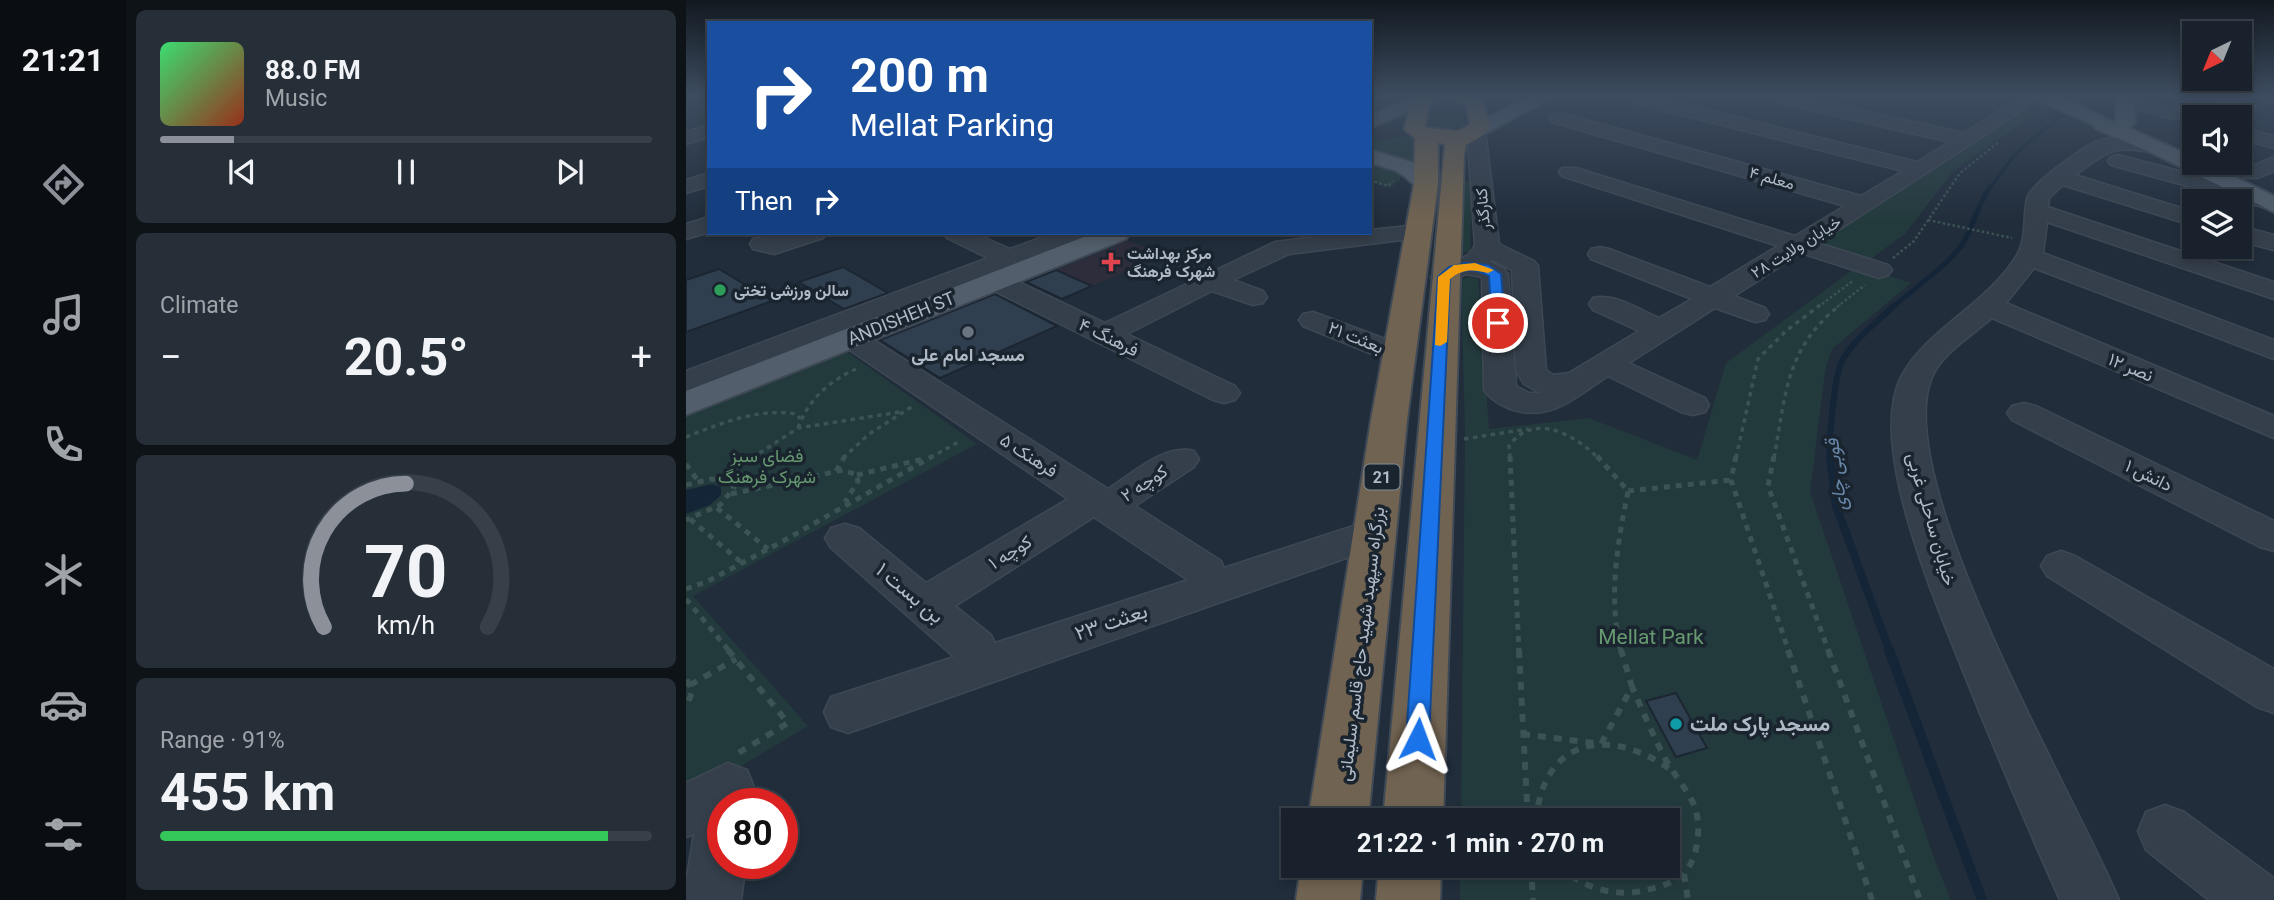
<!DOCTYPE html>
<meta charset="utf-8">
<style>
:root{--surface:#19222c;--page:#262f38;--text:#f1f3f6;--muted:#9fa4a9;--line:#373f48;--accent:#8c9099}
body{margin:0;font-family:Roboto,Vazirmatn,sans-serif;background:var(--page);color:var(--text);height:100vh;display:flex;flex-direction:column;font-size:26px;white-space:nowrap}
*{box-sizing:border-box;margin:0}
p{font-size:23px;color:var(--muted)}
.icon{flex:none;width:38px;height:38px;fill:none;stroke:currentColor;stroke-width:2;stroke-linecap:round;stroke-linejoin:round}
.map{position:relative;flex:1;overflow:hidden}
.panel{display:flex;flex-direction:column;gap:10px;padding:10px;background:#0e1318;width:560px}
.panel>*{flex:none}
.hud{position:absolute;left:21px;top:21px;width:665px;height:214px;border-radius:0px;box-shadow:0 4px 10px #0003,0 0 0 2px var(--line);background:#1a4fa0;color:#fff;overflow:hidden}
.needle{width:46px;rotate:223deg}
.tools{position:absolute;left:1496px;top:21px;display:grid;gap:14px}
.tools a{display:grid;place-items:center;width:70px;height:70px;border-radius:0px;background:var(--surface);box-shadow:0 4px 10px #0003,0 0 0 2px var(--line);font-size:35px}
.speed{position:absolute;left:21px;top:788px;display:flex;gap:14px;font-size:35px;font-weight:700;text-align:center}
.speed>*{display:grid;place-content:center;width:91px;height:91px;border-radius:50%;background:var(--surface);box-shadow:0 4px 10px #0003,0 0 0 2px var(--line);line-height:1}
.speed .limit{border:10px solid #d22;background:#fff;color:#111}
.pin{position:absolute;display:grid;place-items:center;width:60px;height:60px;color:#fff;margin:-30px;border:4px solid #fff;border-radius:50%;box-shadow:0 2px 7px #0007}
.me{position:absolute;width:77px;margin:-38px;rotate:3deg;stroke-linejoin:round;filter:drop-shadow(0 0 5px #0008)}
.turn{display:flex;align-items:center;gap:24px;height:147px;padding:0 28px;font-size:32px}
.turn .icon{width:91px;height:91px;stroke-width:2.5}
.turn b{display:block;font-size:49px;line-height:60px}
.then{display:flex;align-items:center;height:66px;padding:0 28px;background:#0003;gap:14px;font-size:26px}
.big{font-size:52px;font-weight:700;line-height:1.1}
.panel .tile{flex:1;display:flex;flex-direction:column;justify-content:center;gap:10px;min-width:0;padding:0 24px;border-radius:10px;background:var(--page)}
.panel .dial{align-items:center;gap:0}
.dial svg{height:182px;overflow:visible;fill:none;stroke:var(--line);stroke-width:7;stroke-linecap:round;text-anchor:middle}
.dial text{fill:var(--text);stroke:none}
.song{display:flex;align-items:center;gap:21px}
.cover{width:84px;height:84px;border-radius:10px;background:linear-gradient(135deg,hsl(140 70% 55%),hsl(10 70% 35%))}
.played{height:7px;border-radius:4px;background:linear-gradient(90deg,var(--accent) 15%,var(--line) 15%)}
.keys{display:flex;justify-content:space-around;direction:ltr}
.heat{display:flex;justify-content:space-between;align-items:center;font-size:38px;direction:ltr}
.charge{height:10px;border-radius:5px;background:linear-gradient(90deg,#34c759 91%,var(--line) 0)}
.trip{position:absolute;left:595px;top:808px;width:399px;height:70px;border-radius:0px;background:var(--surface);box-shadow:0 4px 10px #0003,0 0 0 2px var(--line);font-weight:700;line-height:70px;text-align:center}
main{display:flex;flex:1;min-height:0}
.menu{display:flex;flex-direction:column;width:126px;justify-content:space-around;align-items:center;background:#0a0e12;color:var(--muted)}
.menu .icon{width:49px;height:49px}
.menu .selected{color:var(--accent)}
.menu b{font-size:32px;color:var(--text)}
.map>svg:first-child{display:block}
.medical{fill:#2e2d3c}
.green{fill:#233a3c}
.water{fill:#142538}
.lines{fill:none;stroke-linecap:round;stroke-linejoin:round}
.stream-far4{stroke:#142538;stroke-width:3.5}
.stream-far3{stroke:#142538;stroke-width:5}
.stream-far2{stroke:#142538;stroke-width:6}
.stream-far1{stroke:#142538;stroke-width:8}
.stream{stroke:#142538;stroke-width:10}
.building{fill:#303f4f;stroke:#1c2632;stroke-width:2}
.minor-casing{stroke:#3e4854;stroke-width:3}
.major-casing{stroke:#3e4854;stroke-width:4}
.highway-casing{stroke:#404a56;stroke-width:4}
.path-far3{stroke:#3c5354;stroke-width:2.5;stroke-dasharray:2.5 2.5;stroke-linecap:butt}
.path-far2{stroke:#3c5354;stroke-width:3.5;stroke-dasharray:4.5 4.5;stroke-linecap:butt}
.path-far1{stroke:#3c5354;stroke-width:5;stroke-dasharray:6 6;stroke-linecap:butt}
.path{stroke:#3c5354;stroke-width:6;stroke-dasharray:8 8;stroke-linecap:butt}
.minor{fill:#353f4b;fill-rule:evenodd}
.major{fill:#525e6b;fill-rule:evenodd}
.highway{fill:#716351;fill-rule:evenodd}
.route{fill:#1a73e8;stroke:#114b97;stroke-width:2}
.slow{fill:#f59e0b}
.health-dot{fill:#e0444e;stroke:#1a242f;stroke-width:2.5}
.leisure-dot{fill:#2e9e5b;stroke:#1a242f;stroke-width:2.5}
.worship-dot{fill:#6b7280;stroke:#1a242f;stroke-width:2.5}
.culture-dot{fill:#0f9aa8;stroke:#1a242f;stroke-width:2.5}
.labels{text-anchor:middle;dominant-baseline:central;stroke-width:7;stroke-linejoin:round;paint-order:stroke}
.far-street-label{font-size:16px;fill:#b0bac7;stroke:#1a242f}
.far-poi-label{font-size:16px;font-weight:bold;fill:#b0bac7;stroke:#1a242f;text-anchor:start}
.shield{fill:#1a242f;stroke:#838d99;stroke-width:2}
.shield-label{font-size:16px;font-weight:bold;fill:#b0bac7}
.street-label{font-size:18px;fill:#b0bac7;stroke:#1a242f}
.poi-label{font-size:18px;font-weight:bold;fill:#b0bac7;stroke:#1a242f}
.park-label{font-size:18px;fill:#66996f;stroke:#1a242f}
.water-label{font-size:19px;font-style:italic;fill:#6786a7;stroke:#1a242f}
.near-street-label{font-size:21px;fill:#b0bac7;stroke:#1a242f}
.near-park-label{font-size:21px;fill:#66996f;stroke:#1a242f}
.near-poi-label{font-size:21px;font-weight:bold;fill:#b0bac7;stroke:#1a242f;text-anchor:start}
</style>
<main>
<nav class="menu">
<b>21:21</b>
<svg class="icon selected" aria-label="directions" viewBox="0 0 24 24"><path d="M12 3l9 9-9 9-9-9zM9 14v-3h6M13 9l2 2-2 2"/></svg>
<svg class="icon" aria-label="music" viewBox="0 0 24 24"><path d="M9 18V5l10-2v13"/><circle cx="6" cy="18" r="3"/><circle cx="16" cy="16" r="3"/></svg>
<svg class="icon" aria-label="phone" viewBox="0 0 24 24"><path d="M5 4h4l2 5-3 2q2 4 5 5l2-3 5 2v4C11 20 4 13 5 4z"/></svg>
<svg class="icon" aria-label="climate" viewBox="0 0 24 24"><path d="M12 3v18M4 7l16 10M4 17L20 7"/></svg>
<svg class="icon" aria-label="car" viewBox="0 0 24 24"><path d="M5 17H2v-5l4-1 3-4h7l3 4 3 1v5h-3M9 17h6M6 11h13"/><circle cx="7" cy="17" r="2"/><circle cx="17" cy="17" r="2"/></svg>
<svg class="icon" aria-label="filters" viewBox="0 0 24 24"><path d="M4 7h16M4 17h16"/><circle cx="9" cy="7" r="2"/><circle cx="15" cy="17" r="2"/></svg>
</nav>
<section class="panel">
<div class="tile">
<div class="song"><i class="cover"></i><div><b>88.0 FM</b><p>Music</p></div></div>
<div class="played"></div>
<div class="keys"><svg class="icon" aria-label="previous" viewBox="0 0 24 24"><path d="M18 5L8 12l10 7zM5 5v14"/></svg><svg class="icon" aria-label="pause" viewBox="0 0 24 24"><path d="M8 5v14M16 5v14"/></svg><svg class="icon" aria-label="next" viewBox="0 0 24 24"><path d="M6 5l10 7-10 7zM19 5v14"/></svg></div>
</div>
<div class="tile"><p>Climate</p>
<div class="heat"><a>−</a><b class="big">20.5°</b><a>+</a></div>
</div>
<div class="tile dial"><svg viewBox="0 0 100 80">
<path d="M14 69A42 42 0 1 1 86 69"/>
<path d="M14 69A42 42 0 0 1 50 6" stroke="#8c9099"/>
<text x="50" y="56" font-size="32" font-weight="700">70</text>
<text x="50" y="72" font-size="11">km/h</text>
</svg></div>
<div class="tile"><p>Range · 91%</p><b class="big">455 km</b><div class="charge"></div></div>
</section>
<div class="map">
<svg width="1588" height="900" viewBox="0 0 1588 900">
<rect width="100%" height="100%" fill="#212d3b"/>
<polygon class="medical" points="442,241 478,255 406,286 370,270"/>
<g class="green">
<polygon points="761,99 778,103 779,129 771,132 741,129 743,103"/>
<polygon points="1352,112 1267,171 1219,234 1183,260 1131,243 1288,141 1336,115"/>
<polygon points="719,136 730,138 726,166 684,152 684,142"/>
<polygon points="684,159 695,161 714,173 714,180 704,188 684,182"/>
<polygon points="777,181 783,181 786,192 784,251 773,254"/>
<polygon points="1172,266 1225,283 1146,349 1139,371 1124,492 1248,858 1265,900 774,900 774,866 982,866 982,821 775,821 779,433 775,280 783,277 792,279 803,429 903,418 1011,460 1040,363"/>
<polygon points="157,349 291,444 7,596 122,726 0,799 0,412"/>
</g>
<polygon class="water" points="26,484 35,487 35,495 24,505 0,514 0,490"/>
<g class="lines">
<polyline class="stream-far4" points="1303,189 1330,153 1377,114"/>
<path class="stream-far3" d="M1207,307c18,-16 56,-43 69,-62 12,-19 15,-40 28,-58"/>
<path class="stream-far2" d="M1144,458c-1,-19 4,-81 12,-97 10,-20 37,-41 53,-56"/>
<polyline class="stream-far1" points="1144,456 1150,506 1204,652"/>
<polyline class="stream" points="1203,650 1296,900"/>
</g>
<g class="building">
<polygon points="157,267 202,293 158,309 113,282"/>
<polygon points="33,269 86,301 0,332 0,280"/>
<polygon points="370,270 406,286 376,299 340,282"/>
<polygon points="309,294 371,326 254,378 194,340"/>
<polygon points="990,693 1021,748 990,757 960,701"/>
</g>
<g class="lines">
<g class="minor-casing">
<g id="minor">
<path d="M965,96l266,66 33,-20 -170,-39 -8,-5 23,-2 169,37 61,-37h20l-227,147 70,22 4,5 -4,5 -9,3 -9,-3 -69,-22 -67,43 31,12 4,6 -4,6 -10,2 -40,-14 -86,55 76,35 4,7 -4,7 -12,3 -12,-3 -73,-36c-30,19 -54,44 -91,35 -14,-4 -25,-10 -33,-21l-2,-113 -16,-3 -22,11 -9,-2 -4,-6c12,-17 36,-13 44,-32l-8,-114 2,-4 7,-2 9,6 14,113 35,17 4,5 8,104 7,5 16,-2 70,-42 -46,-21 -4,-6 4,-6c22,-5 47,12 66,20l33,-19 -101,-40 -3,-5 3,-5 9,-2 9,2 101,38 68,-41 -216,-70 -3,-4 3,-4h14l219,68 50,-30 -293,-84 -3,-4 3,-4h12l297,82 42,-25 -276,-70 -2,-4zM806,260l20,10 4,101 8,13 16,9h-11l-13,-7 -8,-112 -4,-5 -14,-7z"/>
<polygon points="1588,96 1588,103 1578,101 1576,97"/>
<polygon points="1442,97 1488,109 1551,102 1560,107 1551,112 1488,119 1436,106 1433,102"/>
<polygon points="684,102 707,110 710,114 701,119 684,113"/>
<polygon points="23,125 23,137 0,144 0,132"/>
<polygon points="1555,128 1588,136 1588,148 1554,139"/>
<path d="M1446,137l35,7 3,4 -10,6c-46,-9 -48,-6 -85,21l119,37v14l-131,-41 -14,13 -1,9 226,75v17l-227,-77 -4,31 231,87v19l-240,-91 -28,35 268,113v22l-282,-120c-18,16 -50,35 -60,59 -43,102 143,418 187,523h-59c-33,-74 -65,-149 -95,-224 -27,-69 -99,-229 -64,-299 24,-47 88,-74 116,-122 10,-17 6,-40 10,-56 3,-15 54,-50 68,-57 11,-5 26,-4 37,-5z"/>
<polygon points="1432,155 1585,195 1588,200 1585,205 1577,207 1425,165 1422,161 1425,157"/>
<polygon points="1588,157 1588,171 1572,178 1558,178 1555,174 1558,170"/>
<polygon points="23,173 23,186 0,193 0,180"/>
<polygon points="23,217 23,232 0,239 0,224"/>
<path d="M732,225l8,2 4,5 -4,5 -137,17 -56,26 30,11 4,6 -4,6 -10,2 -41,-14 -85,43 108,52 5,7 -5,7 -11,3 -11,-3 -227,-113 -4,-6 3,-5 -138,54 14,2 247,157c24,-15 56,-46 86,-38l5,8 -5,8 -59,39 86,55 3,7 151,-49 14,4 6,10 -6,10 -541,190 -17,-6 -7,-15 7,-15 123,-40 -123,-109 -6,-10 6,-10 14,-4 14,4 67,55 142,-84 -227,-155 -5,-6 4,-5 -154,58v-20l302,-113 -41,-20 -4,-5h31l36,16 44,-16h33l-4,5 -53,21 3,4 -4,5 -9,3 -11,-4 -18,7 13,1 101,48 170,-81 72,-9h23v-3zM408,517l94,63 -193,63 -4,-8 -36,-29z"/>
<polygon points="1554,226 1588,235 1588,250 1554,241"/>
<path d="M106,233h35l-4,5 -49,16 -21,-5 -3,-5 3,-5c15,-4 22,-1 39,-6z"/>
<polygon points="627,312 723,348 727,354 723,360 712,363 701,360 617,326 613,320 617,314"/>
<polygon points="1338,403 1350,406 1588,521 1588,551 1574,547 1326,420 1321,413 1326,406"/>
<polygon points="1375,551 1389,556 1588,669 1588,713 1571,707 1361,576 1355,566 1361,556"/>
<polygon points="42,763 61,770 68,787 61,803 37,803 37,863 60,863 55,900 0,900 0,882 8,834 0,837 0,783"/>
<polygon points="1479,805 1498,812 1588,878 1588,900 1523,900 1460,850 1452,831 1460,812"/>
</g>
</g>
<g class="major-casing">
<g id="major">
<polygon points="727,96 741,96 743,100 741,104 684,128 684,115"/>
<polygon points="844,96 868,96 797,135 783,135 780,131 783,127"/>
<polygon points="1350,96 1375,96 1429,123 1431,96 1449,96 1449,123 1443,128 1508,157 1508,163 1521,163 1588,196 1588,212 1466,153 1410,129 1407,125 1352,100"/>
<path d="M684,150l45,13 22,20 -4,5c-18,4 -21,-8 -35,-16 -8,-4 -19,-6 -28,-9z"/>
<polygon points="408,233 444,233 440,239 0,415 0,391"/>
</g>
</g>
<g class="highway-casing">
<g id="highway">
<polygon points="727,96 760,96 758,100 743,104 739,127 742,128 772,131 784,125 780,105 763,100 761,96 796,98 804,126 796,136 780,145 778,155 757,821 697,821 759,144 752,143 752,184 721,420 682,821 622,821 685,420 728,184 729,138 718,129"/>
<polygon points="615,866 677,866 674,900 610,900"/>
<polygon points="693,866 755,866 754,900 690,900"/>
</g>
</g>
<g class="path-far3">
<polyline points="684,180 702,186 707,181"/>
<polyline points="1242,220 1326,238"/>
<polyline points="1207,258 1228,241 1274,173 1313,142"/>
<polyline points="1132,307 1168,280"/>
<polyline points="1151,307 1179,285"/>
</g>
<g class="path-far2">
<path d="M112,428c10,-28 31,-47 58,-59"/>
<path d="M0,437c36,-14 71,-29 111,-23l3,5"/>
<polyline points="778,439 842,429"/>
<polyline points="66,458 112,428 214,412"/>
<polyline points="157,458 183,434 227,406"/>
<polyline points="244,458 274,441"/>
<path d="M824,458l-1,-12c25,-35 66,-11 89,12"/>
<polyline points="1050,458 1072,359 1100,331 1134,305"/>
<path d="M1088,458c12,-64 11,-109 66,-153"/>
</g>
<g class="path-far1">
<polyline points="824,456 833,652"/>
<polyline points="911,456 942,491"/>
<polyline points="1050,456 1045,480 1103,652"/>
<polyline points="1088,456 1082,486 1143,652"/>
<polyline points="0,464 12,481"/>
<polyline points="150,471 159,456"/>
<polyline points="171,475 241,458"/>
<polyline points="36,478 69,456"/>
<polyline points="0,485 25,479 43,480 48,488 34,505 0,520"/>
<polyline points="942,491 1045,480"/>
<polyline points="45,494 157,470 171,475 172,481 159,502"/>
<polyline points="31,508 82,549"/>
<polyline points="4,519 56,563"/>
<polyline points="0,589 22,581 90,545 247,456"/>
<polyline points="0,599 44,652"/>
<path d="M935,652c-13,-55 -4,-106 7,-161"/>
</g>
<g class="path">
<polyline points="42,650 102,723 49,755"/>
<polyline points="833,650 842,821"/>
<polyline points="1102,650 1186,900"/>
<polyline points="1142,650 1234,900"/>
<polyline points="0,680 7,690 0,707"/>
<polyline points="4,685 50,659"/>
<polyline points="836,734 915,744 946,687 935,650"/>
<path d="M850,821c7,-84 74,-95 135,-51"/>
<polyline points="845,866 847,900"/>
<path d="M873,866c23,21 52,31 83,25 14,-3 29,-7 40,-16 17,-15 20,-50 12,-70 -7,-16 -20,-30 -28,-45 -13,-24 -23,-49 -34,-73"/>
<polyline points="998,874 1002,900"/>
</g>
<use href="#minor" class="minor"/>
<use href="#major" class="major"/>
<use href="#highway" class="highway"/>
</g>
<linearGradient id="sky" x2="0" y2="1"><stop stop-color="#121920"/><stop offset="0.43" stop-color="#3d4c60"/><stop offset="1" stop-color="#3d4c60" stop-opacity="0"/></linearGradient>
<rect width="1588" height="222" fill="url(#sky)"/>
<path class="route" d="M780,263l22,2 13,9 4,49 -7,4 -6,-4 -3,-47c-14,-8 -27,-8 -39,2l-21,461 -3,7 -8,3 -9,-3 -3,-7 32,-462 11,-10z"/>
<path class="slow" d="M789,263l19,7 -6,3c-16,-4 -25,-4 -38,6l-3,63 -7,4 -5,-1 3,-68 16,-12z"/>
<path class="health-dot" d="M421.5 251.5h7v7h7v7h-7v7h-7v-7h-7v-7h7z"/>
<circle class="leisure-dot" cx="34" cy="290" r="7"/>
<circle class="worship-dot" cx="282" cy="332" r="7"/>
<circle class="culture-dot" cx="990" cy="724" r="7"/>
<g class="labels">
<g class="far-street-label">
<text transform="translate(1086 178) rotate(16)">معلم ۴</text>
<text transform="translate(797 209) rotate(-95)">کنارگذر</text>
<text transform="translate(1110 247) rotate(-32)">خیابان ولایت ۲۸</text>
</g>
<g class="far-poi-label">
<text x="441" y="253">مرکز بهداشت<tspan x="441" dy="18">شهرک فرهنگ</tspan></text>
<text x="48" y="290">سالن ورزشی تختی</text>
</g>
<rect class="shield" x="678.5" y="464.5" width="35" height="25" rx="5"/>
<g class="shield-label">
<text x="696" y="477">21</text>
</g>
<g class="street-label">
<text transform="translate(215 318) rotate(-22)">ANDISHEH ST</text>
<text transform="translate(423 337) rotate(26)">فرهنگ ۴</text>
<text transform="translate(670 337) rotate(22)">بعثت ۲۱</text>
<text transform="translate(1445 367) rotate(23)">نصر ۱۲</text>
<text transform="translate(343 455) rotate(33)">فرهنک ۵</text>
<text transform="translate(1463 475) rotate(26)">دانش ۱</text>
<text transform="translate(458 483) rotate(-33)">کوچه ۲</text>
<text transform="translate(1246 519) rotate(74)">خیابان ساحلی غربی</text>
<text transform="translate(324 552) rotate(-32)">کوچه ۱</text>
<text transform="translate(675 644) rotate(-83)">بزرگراه سپهبد شهید حاج قاسم سلیمانی</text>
</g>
<g class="poi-label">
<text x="282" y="354">مسجد امام علی</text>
</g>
<g class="park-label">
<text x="81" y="455">فضای سبز<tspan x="81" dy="21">شهرک فرهنگ</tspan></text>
</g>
<g class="water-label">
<text transform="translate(1150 475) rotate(-97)">قوبی چای</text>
</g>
<g class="near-street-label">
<text transform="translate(224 593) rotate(40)">بن بست ۱</text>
<text transform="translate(425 622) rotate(-19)">بعثت ۲۳</text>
</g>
<g class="near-park-label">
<text x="965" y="637">Mellat Park</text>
</g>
<g class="near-poi-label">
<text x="1004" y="724">مسجد پارک ملت</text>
</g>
</g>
</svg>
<div class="tools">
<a><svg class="needle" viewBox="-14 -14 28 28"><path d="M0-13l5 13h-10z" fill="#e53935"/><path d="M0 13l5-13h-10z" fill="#9fa4a9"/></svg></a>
<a><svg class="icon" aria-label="sound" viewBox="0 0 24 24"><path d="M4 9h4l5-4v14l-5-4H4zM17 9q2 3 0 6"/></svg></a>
<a><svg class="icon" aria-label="layers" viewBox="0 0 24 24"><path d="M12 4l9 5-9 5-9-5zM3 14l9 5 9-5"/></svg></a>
</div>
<div class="speed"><div class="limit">80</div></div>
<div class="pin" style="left:812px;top:323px;background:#d93025"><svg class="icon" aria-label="arrive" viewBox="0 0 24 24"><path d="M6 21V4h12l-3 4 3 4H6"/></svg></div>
<svg class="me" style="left:732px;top:739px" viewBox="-20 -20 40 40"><path d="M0-17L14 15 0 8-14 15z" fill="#1a73e8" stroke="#fff" stroke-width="4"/></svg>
<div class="trip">21:22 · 1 min · 270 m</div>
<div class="hud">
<div class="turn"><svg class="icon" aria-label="right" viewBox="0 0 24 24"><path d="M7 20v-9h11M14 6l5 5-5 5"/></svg><div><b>200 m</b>Mellat Parking</div></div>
<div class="then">Then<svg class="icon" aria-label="right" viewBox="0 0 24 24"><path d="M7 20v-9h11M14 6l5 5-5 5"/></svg></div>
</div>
</div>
</main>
